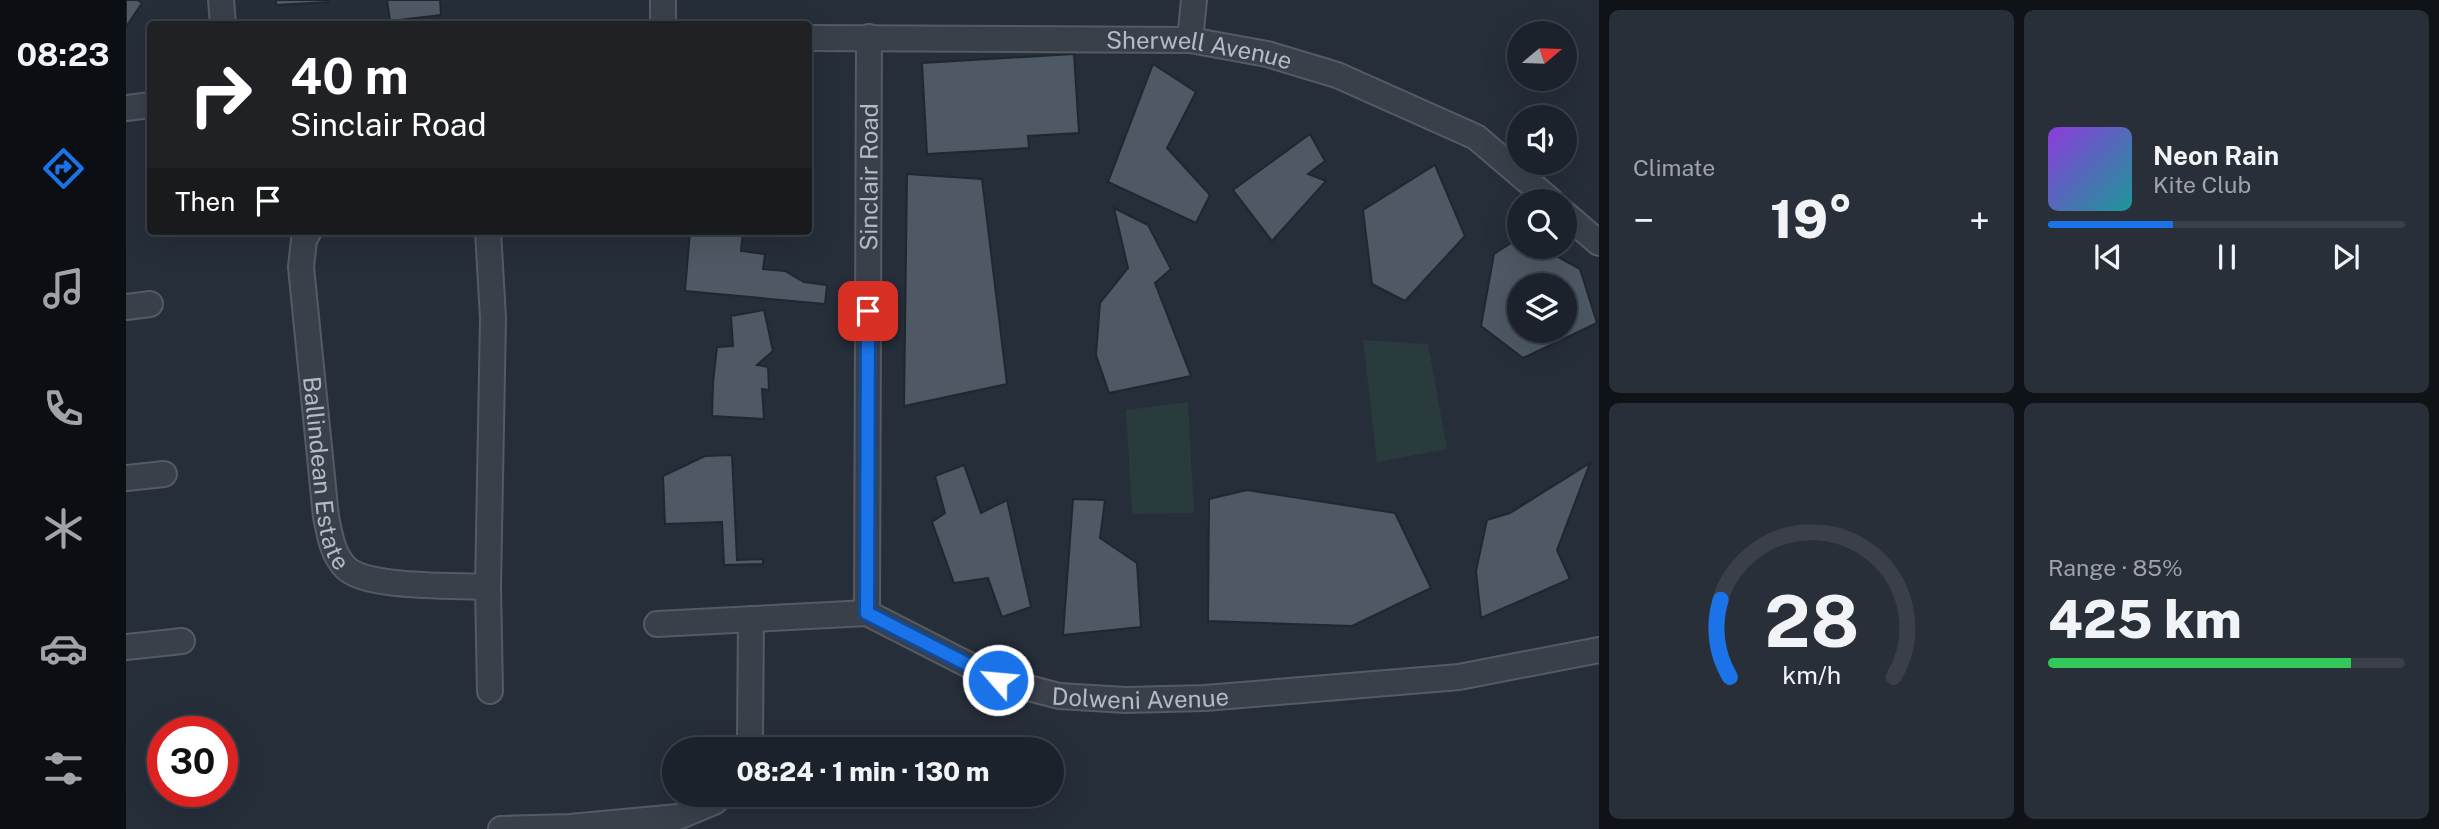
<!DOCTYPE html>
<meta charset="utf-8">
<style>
:root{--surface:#1c222c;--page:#292f38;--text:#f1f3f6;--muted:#a0a4a9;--line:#3a3f48;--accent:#1a73e8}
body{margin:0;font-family:"Public Sans",sans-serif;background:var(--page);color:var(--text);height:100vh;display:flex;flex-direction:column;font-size:26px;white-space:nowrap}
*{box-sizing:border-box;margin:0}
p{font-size:23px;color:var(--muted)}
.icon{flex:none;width:38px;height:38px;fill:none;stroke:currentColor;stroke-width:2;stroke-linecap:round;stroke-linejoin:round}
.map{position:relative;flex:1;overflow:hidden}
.drawer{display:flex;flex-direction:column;gap:10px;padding:10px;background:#0f1318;width:840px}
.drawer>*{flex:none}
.top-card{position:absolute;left:21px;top:21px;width:665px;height:214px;border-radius:7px;box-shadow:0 7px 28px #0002,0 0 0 2px var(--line);background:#202124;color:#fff;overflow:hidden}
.needle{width:46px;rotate:71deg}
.tools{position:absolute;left:1381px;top:21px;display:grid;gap:14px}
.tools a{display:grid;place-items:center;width:70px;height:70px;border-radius:50%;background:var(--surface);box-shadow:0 7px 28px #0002,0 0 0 2px var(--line);font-size:35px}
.speed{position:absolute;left:21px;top:716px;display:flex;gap:14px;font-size:35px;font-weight:700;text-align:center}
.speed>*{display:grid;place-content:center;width:91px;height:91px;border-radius:50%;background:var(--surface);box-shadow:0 7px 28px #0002,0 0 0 2px var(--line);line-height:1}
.speed .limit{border:10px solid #d22;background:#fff;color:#111}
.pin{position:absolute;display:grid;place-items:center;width:60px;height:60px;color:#fff;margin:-30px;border-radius:14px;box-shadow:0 4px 10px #0006}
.me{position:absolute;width:77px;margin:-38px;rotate:297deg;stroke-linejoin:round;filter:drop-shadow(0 0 5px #0008)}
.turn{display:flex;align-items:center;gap:24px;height:147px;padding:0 28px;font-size:32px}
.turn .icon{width:91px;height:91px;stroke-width:2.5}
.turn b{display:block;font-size:49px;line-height:60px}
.then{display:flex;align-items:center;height:66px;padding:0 28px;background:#0003;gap:14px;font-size:26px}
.big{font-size:52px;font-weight:800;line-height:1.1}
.drawer .card{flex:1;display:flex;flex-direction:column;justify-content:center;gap:10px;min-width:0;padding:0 24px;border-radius:10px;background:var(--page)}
.drawer .dial{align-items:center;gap:0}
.dial svg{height:182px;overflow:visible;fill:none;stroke:var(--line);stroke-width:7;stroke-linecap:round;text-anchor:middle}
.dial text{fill:var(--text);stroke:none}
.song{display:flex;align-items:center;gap:21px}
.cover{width:84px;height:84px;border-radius:10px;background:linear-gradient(135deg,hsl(270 70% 55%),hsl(180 70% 35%))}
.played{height:7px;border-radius:4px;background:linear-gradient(90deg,var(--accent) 35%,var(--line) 35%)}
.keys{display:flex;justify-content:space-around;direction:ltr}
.heat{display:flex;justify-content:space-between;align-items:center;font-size:38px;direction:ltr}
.charge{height:10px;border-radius:5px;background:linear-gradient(90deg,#34c759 85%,var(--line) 0)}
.drawer .tiles{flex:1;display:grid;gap:10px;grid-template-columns:repeat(2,1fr)}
.trip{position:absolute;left:536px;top:737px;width:402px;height:70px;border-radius:35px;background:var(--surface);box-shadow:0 7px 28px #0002,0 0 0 2px var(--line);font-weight:800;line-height:70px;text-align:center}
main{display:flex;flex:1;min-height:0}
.tab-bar{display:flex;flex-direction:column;width:126px;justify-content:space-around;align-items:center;background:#0b0e12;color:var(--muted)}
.tab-bar .icon{width:49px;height:49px}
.tab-bar .active{color:var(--accent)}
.tab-bar b{font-size:32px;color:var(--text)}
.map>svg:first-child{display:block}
.park{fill:#293b3c}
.building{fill:#4e5965;stroke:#202731;stroke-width:2;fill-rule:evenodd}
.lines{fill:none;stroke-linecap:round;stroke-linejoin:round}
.minor-casing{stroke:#545b65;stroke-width:28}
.minor{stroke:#39404a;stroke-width:24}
.route-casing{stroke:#114b97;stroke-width:18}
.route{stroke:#1a73e8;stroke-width:12}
.labels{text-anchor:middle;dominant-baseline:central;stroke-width:7;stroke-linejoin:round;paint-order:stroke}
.street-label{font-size:24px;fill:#b5bbc6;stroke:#1e252f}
</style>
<main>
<nav class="tab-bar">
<b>08:23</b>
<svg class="icon active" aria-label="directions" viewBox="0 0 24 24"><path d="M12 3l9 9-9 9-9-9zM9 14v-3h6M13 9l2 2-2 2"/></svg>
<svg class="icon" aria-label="music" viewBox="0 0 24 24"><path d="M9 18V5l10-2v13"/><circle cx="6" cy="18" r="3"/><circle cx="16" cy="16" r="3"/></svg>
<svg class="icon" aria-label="phone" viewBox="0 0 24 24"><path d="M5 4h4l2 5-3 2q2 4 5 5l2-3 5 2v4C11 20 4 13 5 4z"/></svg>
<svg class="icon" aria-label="climate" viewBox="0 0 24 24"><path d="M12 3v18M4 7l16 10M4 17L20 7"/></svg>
<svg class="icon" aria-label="car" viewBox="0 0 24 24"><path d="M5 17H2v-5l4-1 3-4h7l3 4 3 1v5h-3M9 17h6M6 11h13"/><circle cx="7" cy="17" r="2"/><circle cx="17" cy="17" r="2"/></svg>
<svg class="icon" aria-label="filters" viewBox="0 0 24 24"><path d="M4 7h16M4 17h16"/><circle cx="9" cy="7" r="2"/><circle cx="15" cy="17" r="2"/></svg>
</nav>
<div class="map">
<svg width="1473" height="829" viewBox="0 0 1473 829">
<rect width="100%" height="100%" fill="#262e3a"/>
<g class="park">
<polygon points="1237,340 1302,344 1321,449 1251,462"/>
<polygon points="1062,402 1068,513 1006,514 1000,410"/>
</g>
<g class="building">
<polygon points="0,0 11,0 16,3 0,27"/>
<polygon points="150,0 202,0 202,2 150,5"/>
<polygon points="261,0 314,0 315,15 264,21"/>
<polygon points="948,54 953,133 902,136 903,148 801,154 796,63"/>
<polygon points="1027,64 1070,92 1041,148 1084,195 1070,223 982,182"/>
<polygon points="1184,134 1199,161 1182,174 1200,181 1146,241 1107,190"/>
<polygon points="1309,165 1339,236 1279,301 1246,284 1237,210"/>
<polygon points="781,174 856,179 881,384 778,406"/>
<polygon points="988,208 1022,225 1045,269 1029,283 1065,376 983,393 970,355 974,303 1002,268"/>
<polygon points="564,231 617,231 615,251 639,254 637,269 659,271 678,282 701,285 699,304 559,291"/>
<path d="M1393,238v9h21l40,22 17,54 -74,35 -42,-32 13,-72zM1393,285h45v46h-45z"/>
<polygon points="638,310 647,351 631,365 642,367 643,390 636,389 638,419 586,416 587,383 591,347 607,346 605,316"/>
<polygon points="606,455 611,560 637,559 637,564 598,565 596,522 539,524 537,476 579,456"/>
<polygon points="1464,463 1431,550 1444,579 1355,618 1350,571 1361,520 1384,513"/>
<polygon points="838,465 855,513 881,500 905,607 876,617 862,578 828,583 806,522 819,513 809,476"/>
<polygon points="1121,490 1269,513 1305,588 1226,626 1082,621 1083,499"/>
<polygon points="947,499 979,500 974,538 1011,563 1015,627 937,635"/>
</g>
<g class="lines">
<g class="minor-casing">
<g id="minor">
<polyline points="95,0 97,24"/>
<polyline points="537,24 537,0"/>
<path id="s1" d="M682,38l382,2 77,14 70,21 139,62 75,64"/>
<polyline points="1064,40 1068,0"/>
<polyline points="0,108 24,105"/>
<polyline points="1438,213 1473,243"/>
<path id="s2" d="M183,231l-5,9 -3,27 25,250c4,18 6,36 19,50 20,22 112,18 143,20"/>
<polyline points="362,231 367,318 362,587 364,691"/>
<polyline points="0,307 24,304"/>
<polyline points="0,478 38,474"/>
<path id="s3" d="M741,613l2,-576"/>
<path id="s4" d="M531,624l210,-11 131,67 61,16 67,4 79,-2 254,-21 140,-27"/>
<polyline points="0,647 56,641"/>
<polyline points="621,749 624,735 625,619"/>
<polyline points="375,829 444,827 552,817 588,802 597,794"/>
</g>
</g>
<use href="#minor" class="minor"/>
</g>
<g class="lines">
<g class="route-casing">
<polyline id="route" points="742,311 741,613 872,680"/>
</g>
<use href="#route" class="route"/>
</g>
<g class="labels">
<g class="street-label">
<text stroke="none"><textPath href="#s1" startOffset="392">Sherwell Avenue</textPath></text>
<text stroke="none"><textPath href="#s3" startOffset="436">Sinclair Road</textPath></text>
<text stroke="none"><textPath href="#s2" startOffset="245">Ballindean Estate</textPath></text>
<text stroke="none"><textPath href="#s4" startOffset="502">Dolweni Avenue</textPath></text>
</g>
</g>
</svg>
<div class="tools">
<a><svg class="needle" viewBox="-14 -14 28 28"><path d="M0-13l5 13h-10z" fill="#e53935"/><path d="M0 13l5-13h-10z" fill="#a0a4a9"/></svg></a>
<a><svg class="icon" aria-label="sound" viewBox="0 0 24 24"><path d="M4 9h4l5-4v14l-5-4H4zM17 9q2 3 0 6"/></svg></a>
<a><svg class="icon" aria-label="search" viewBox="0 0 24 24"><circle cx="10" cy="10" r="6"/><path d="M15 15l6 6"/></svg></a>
<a><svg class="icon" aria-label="layers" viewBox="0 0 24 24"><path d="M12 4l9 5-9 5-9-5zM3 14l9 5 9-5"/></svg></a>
</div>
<div class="speed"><div class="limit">30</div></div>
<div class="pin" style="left:742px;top:311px;background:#d93025"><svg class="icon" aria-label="arrive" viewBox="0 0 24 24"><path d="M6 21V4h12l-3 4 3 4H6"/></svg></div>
<svg class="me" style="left:872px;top:680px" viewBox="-20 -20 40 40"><circle r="17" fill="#1a73e8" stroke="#fff" stroke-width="3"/><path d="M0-11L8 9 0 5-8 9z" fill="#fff"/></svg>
<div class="trip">08:24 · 1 min · 130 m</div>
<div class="top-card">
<div class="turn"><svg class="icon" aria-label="right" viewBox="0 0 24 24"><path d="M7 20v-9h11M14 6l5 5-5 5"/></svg><div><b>40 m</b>Sinclair Road</div></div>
<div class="then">Then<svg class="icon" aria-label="arrive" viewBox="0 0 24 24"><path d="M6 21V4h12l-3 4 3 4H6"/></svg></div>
</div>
</div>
<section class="drawer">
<div class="tiles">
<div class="card"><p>Climate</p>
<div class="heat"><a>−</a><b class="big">19°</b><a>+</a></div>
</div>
<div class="card">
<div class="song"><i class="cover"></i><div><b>Neon Rain</b><p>Kite Club</p></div></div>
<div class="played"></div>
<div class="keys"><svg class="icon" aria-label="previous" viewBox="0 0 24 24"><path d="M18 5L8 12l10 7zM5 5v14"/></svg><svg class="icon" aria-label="pause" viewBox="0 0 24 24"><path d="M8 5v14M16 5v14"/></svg><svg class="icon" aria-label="next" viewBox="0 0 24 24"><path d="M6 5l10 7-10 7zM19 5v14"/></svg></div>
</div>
<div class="card dial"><svg viewBox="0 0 100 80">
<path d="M14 69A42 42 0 1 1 86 69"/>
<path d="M14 69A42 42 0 0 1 10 35" stroke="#1a73e8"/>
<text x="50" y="56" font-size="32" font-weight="700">28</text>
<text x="50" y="72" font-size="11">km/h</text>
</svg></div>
<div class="card"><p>Range · 85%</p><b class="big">425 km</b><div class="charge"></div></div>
</div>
</section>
</main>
